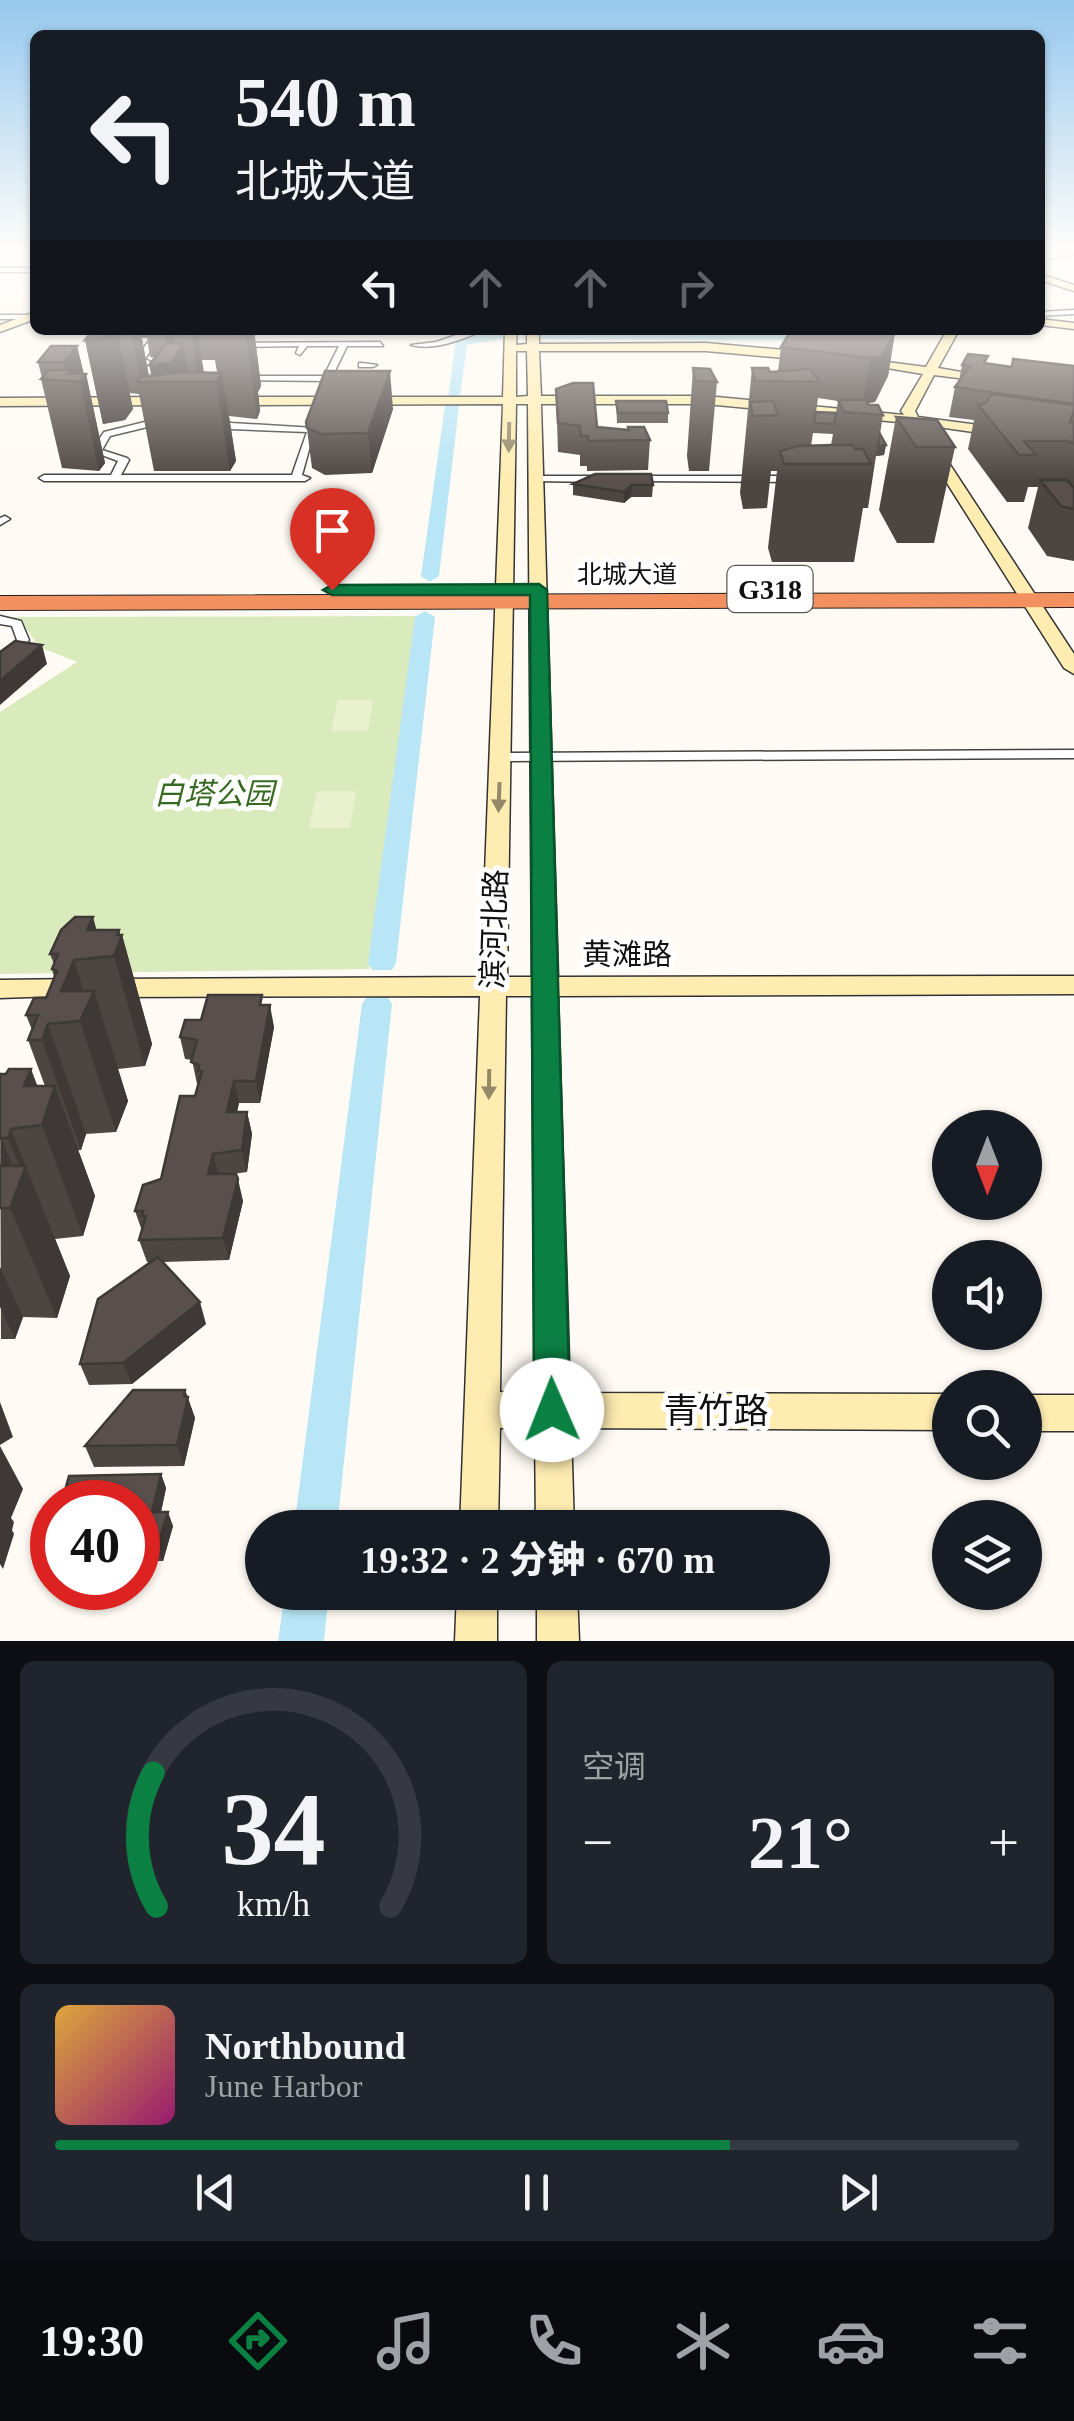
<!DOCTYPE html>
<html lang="zh">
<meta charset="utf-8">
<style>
:root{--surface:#171b24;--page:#20242c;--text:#f1f3f6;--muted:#9ea1a6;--line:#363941;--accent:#0b8043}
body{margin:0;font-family:"Times New Roman","Noto Sans SC",serif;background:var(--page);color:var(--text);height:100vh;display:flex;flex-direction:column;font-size:38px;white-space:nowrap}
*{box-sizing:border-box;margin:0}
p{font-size:32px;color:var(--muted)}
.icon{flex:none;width:55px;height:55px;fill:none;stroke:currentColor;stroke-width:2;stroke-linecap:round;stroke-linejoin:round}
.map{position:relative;height:1641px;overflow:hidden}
.drawer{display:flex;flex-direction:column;gap:20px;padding:20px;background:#0d0f14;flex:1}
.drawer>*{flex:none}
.top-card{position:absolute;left:30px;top:30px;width:1015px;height:305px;border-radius:15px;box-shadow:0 2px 8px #0004;background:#171b24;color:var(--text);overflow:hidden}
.needle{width:65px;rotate:180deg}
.tools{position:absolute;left:932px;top:1110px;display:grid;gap:20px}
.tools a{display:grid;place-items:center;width:110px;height:110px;border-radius:50%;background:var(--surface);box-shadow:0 2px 8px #0004;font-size:50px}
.speed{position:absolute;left:30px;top:1480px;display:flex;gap:20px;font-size:50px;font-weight:700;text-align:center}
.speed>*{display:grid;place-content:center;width:130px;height:130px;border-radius:50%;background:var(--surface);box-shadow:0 2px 8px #0004;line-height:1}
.speed .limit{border:15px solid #d22;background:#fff;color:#111}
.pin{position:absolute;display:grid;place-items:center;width:85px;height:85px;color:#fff;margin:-102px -42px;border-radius:50% 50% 50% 0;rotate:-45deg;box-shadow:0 0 10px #0007}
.pin .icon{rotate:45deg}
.me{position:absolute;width:110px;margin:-55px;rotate:359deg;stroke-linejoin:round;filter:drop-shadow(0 0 8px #0008)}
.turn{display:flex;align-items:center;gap:35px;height:210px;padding:0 40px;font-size:45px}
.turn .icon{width:130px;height:130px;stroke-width:2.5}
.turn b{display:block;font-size:70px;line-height:85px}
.lanes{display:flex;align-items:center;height:95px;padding:0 40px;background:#0003;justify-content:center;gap:50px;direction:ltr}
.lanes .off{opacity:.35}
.big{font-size:75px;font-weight:800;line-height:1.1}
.drawer .tile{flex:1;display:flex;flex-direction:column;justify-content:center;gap:15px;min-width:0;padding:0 35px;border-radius:15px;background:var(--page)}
.drawer .dial{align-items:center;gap:0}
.dial svg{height:260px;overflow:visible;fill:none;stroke:var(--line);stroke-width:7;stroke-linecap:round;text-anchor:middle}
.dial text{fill:var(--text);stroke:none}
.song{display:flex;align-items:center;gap:30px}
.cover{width:120px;height:120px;border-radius:15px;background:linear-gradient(135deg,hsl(40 70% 55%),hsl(320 70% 35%))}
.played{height:10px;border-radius:5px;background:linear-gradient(90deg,var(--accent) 70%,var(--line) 70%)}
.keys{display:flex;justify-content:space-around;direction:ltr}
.heat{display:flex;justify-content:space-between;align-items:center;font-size:55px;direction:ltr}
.drawer .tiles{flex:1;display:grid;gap:20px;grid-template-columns:1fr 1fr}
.tile:last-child{grid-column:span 2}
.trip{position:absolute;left:245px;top:1510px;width:585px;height:100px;border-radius:50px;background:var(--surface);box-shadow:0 2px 8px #0004;font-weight:800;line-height:100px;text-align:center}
.tabs{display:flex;height:160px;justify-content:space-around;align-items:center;background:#090b0e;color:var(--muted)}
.tabs .icon{width:70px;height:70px}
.tabs .selected{color:var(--accent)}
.tabs b{font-size:45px;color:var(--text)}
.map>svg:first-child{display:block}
.green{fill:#d9eabd}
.pitch{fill:#e9f1cf}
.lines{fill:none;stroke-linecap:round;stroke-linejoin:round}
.river{fill:#b9e6f6;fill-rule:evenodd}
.street-casing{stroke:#434343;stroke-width:3}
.secondary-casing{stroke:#323232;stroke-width:3}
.highway-casing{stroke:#212121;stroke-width:2}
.street{fill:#fff;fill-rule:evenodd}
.secondary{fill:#feecb0;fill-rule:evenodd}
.highway{fill:#f2915f;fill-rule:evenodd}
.wall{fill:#4d4542;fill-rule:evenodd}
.shaded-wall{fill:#3e3836}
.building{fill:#59504d;stroke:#3e3836;stroke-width:2.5}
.oneway{fill:#938968}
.route{fill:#0b8043;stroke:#07532c;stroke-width:2.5}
.labels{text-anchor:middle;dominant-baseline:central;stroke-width:10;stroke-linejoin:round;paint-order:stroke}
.far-street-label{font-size:25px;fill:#101010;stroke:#fff}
.shield{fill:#fff;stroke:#585858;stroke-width:2.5}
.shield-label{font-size:28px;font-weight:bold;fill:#101010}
.park-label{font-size:30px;font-style:italic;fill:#376920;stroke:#fff}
.street-label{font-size:30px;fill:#101010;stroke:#fff}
.near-street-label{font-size:35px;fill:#101010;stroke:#fff}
</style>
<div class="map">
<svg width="1074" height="1641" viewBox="0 0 1074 1641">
<rect width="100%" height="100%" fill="#fffbf4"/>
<polygon class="green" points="419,616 369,969 0,974 0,712 77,662 39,647 23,624 0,617"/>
<g class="pitch">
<polygon points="338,700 373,700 368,731 331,731"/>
<polygon points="317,791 356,791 350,828 309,828"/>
</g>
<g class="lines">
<g class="river">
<polygon points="854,330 791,340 543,339 537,335 543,331"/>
<polygon points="501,331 505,332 505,338 467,345 460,395 448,398 456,339"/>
<polygon points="452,402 459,406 439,576 430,582 421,576 445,406"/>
<polygon points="425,611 435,617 396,963 392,970 372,970 368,963 415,617"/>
<polygon points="377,993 387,996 392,1004 337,1528 294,1528 362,1004 367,996"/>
<polygon points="285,1592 329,1592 324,1641 278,1641"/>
</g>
<g class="street-casing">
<g id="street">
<polygon points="1063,253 1074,253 1074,255 1040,260 1040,256"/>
<rect x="0" y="268" width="35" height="4"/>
<polygon points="1074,310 1074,314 1040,316 1040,312"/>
<polygon points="0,315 30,315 34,317 30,319 0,319"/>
<path d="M471,330h12c-20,10 -50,21 -72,15l25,-3z"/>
<polygon points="380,342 383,346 347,346 330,381 242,380 238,378 242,376 324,376 339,346 307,346 300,355 296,353 299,346 238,347 234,345 235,343"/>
<polygon points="147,343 154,345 145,359 157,365 150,374 162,376 162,380 141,376 148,366 136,360"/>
<polygon points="362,363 377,365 373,367 359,367 359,363"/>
<polygon points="165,417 168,418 168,422 110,436 102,450 127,458 129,460 121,475 292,475 307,432 230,429 210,423 209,421 213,418 231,423 315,428 302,475 310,478 305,481 44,481 39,478 44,475 111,475 118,461 91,451 104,432"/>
<polygon points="536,476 602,476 607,479 602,482 533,481 533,477"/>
<polygon points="635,476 797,476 802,479 797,482 632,481 632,477"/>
<polygon points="5,516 10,519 0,525 0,518"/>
<polygon points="0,616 21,621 29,640 4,670 0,671 0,659 17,640 12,626 0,624"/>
<polygon points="1074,750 1074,758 500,761 493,757 500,753"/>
</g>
</g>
<g class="secondary-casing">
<g id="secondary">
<polygon points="1040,274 1074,285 1074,291 1040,280"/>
<polygon points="35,312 35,319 0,332 0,325"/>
<polygon points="1040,319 1074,323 1074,329 1040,325"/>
<path d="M505,330h12l-1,15 11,-1v-14h12v14l167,-1 100,9 6,4 -6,4 -100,-9h-167l2,45h165l198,19 -3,-4 22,-37 -66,-11 6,-4 63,8 21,-37h12l-21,38 58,10 -6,4 -56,-7 -19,36 3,6 83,11 7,4 -7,4 -77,-11 150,229v20l-10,-6 -155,-245 -203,-19h-165l17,573 516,-1v18l-516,2 12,397 380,1v36l-379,-2 3,100h-38l-1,-100h-35l-2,100h-38l20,-532 -372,1 -9,-2 -4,-7 4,-7 9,-2 373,-2 22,-573 -273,1 -6,-4 6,-4h273zM516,351h11l1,45 -12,1zM516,404h12l4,573h-25zM506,996h26l3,397 -35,-1z"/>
<polygon points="0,398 168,397 174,401 168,405 0,406"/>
<polygon points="76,979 85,981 89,988 85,995 0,998 0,980"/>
<rect x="1025" y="1395" width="49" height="36"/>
<polygon points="457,1592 497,1592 497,1641 455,1641"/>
<polygon points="537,1592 577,1592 579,1641 537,1641"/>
</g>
</g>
<g class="highway-casing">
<polygon id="highway" points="1074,593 1074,607 0,610 0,596"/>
</g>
<use href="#street" class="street"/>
<use href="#secondary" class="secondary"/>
<use href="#highway" class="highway"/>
</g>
<g class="wall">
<path d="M93,330h161l7,56 -3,6 2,19 -3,8 -28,-3 7,45 -6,10h-76l-15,-77 -10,-1 4,16 -8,11 -22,4 -18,-84zM142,338h5l3,19 5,1 -4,18h-2zM202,360h13l2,12h-13z"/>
<path d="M895,332l-7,44 -13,26 -7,1 15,12 -3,19 6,11 -2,10 -8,1 -8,52h-5l-9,54h-82l-4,-14 9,-77h-6l-4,37 -24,1 -3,-16 12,-125 18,4 8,-1 3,-24zM818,398l20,3 -2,12 -20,-1zM813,433l20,1 -2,11 -20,1z"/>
<polygon points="77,346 84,374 86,374 105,463 99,471 62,468 41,379 42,378 38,362"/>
<polygon points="986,363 1012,367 1074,366 1074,561 1047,556 1028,528 1038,487 1028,487 1024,502 1007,502 968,449 974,420 949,417 955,387 959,381 962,365"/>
<polygon points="693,368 717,382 709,471 689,471 687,456"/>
<polygon points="556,389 597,427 650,440 648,470 587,471 587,466 580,466 580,455 558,452"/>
<polygon points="616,401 668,413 668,423 617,423"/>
<polygon points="393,409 372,473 325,475 312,468 306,422"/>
<polygon points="896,417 955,447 934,543 897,543 879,510"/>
<polygon points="573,484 653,485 652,497 631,497 624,503 573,495"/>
<polygon points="96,930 119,930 120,935 122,935 152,1044 145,1066 118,1069 128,1101 116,1132 86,1134 81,1150 78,1150 95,1196 83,1236 55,1239 70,1276 57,1318 23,1317 15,1339 1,1339 0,1074 37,1086 45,1086 28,1040 32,1030 26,1015 46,998 54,977 52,969 54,964 50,954"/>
<polygon points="264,1005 274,1027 260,1103 239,1103 237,1112 247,1112 252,1134 247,1172 233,1174 243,1201 229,1260 163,1262 206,1324 132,1384 89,1385 80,1364 151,1262 147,1262 139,1240 142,1231 135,1211 161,1179 195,1096 199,1084 197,1084 192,1060 185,1059 180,1037 201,1020"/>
<polygon points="185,1390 195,1418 184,1466 94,1467 85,1446"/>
<polygon points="161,1474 166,1488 161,1512 173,1526 163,1561 138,1561 138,1502"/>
<polygon points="52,1542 52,1574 45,1561"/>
</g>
<g class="shaded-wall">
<polygon points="113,330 117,330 133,409 125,420 103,424 85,340"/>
<polygon points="131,330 140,330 150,382 141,382"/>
<polygon points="164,330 172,330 176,351 170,360"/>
<polygon points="191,330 197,330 205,382 199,382"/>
<polygon points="248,330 254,330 261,386 258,392 260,411 257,419 246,335"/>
<polygon points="895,332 888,376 875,402 862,404 870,358"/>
<polygon points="183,344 190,382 153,382 149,365"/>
<polygon points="77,346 84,376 86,374 105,463 99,471 80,382 68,381 64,362"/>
<polygon points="390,371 393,409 372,473 368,433"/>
<polygon points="222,373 236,461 230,471 216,382"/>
<polygon points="886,445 884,455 876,456 878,446"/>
<polygon points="632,485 631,497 624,503 624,492"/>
<polygon points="42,645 47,664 0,705 0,681"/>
<polygon points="93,917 104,957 87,930"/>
<polygon points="119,930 121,938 122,935 152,1044 145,1066 114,956"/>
<polygon points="74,960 88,1005 94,991 128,1101 116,1132 80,1021 61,991"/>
<polygon points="270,1005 274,1027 260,1103 256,1081"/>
<polygon points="48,1024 86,1134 81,1150 42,1040"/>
<polygon points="31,1069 47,1111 55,1086 95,1196 83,1236 42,1125 24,1086"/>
<polygon points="234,1081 239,1103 232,1134 227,1112"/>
<polygon points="247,1112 252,1134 247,1172 242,1150"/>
<polygon points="11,1129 70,1276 57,1318 10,1208 0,1192 1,1138 20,1183 23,1175 8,1138"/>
<polygon points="213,1154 219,1176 208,1174"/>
<polygon points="238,1179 243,1201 229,1260 223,1238"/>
<polygon points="0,1267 23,1317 15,1339 0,1307"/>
<polygon points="200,1302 206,1324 132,1384 123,1363"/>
<polygon points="185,1390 195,1418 184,1466 177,1445"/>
<polygon points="0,1402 13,1437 0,1445"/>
<polygon points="0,1446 23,1489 11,1518 14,1522 12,1530 14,1534 3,1569 0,1564"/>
<polygon points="161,1474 166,1488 158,1526 152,1512"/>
<polygon points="168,1512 173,1526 163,1561 157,1548"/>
</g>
<g class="building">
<polygon points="93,330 113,330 108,336 85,340"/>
<polygon points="212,330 248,330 246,335 211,332"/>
<polygon points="791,330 883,330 895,332 882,356 870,358 781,347"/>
<polygon points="167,343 183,344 171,363 149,365"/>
<polygon points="51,346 77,346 64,362 38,362"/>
<polygon points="968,354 988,356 984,363 1012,367 1013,359 1074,366 1074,404 955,387 970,366 962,365"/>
<polygon points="693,368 710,369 717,382 695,381"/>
<polygon points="752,368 768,368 770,372 810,369 820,382 755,381"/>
<polygon points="49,370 74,370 69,373 86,374 80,382 41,379"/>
<polygon points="325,371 390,371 368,433 321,434 307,428 306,422"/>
<polygon points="183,372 222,373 216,382 137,382 140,377"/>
<polygon points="573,383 593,383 597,427 629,430 628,427 644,427 650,440 588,441 588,436 581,436 580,426 558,423 556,389"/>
<polygon points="992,394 1074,405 1074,411 1070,422 1074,422 1074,444 1068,441 1024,441 1036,455 1019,455 978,405 986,403"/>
<polygon points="838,400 866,400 869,405 878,405 883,415 844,412"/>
<polygon points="616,401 666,401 668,413 618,413"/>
<polygon points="773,401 778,415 753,416 750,402"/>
<polygon points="816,412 836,413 834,424 814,423"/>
<polygon points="896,417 937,420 955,447 916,447"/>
<polygon points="880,434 886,445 878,446"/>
<polygon points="832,445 852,445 855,449 863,449 871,464 784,464 780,451 798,446"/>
<polygon points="595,474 651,474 653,485 632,485 624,492 573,484"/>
<polygon points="1040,480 1067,480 1074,488 1074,509 1061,506"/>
<polygon points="15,641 42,645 0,681 0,652"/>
<polygon points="75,917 93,917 87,930 119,930 117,935 122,935 114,956 74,960 61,991 94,991 80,1021 48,1024 42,1040 28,1040 38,1015 26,1015 34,998 46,998 57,971 52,969 58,954 50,954 61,930"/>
<polygon points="208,995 262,995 260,1005 270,1005 256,1081 234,1081 227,1112 247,1112 242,1150 213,1154 208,1174 236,1174 238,1179 223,1238 139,1240 146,1216 142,1216 143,1211 135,1211 143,1185 161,1179 180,1096 195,1096 202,1071 198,1071 199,1065 191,1062 197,1040 180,1037 185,1020 201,1020"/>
<polygon points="9,1069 31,1069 24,1086 55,1086 42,1125 11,1129 8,1138 1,1138 0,1140 0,1074 6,1074"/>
<polygon points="0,1166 26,1166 10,1208 0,1208"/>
<polygon points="158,1257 200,1302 123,1363 80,1364 98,1299"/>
<polygon points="133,1390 185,1390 184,1396 188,1397 177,1445 85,1446"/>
<polygon points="161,1474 152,1512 168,1512 157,1548 138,1548 138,1502 62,1502 69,1476"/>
<polygon points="52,1542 52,1561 45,1561"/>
</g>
<defs><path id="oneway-solid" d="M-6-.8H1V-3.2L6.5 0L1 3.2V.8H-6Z" transform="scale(2.5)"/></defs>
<g class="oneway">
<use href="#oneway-solid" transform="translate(509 437) rotate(91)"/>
<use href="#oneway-solid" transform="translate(499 797) rotate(92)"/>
<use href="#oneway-solid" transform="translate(489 1084) rotate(91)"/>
</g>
<linearGradient id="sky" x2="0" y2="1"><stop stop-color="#95c8ee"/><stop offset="0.52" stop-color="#fffdfa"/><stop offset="1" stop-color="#fffdfa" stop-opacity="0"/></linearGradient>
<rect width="1074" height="482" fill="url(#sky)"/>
<polygon class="route" points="539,584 547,590 570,1410 565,1422 552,1427 539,1422 534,1410 530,595 332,595 323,590 332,585"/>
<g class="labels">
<g class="far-street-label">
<text x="627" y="574">北城大道</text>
</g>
<rect class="shield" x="727.5" y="566" width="85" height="46" rx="8"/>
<g class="shield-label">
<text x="770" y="589">G318</text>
</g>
<g class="park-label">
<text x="214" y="793">白塔公园</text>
</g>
<g class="street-label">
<text transform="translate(494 929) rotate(-88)">滨河北路</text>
<text x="627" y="954">黄滩路</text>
</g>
<g class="near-street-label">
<text x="716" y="1411">青竹路</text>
</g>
</g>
</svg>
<div class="tools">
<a><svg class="needle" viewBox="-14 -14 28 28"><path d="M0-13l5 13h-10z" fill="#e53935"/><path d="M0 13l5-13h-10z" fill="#9ea1a6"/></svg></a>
<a><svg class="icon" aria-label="sound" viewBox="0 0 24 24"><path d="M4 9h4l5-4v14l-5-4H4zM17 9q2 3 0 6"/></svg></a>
<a><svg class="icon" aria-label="search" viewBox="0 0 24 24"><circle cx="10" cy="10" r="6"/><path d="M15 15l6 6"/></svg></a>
<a><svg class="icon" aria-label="layers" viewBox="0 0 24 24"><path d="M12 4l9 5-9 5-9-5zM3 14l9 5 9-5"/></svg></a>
</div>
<div class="speed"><div class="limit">40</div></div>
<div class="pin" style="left:332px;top:590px;background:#d93025"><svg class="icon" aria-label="arrive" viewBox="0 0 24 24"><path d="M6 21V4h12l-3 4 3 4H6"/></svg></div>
<svg class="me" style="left:552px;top:1410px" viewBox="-20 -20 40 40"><circle r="19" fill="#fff"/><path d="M0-13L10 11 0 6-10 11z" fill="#0b8043"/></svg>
<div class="trip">19:32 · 2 分钟 · 670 m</div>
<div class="top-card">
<div class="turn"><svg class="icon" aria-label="left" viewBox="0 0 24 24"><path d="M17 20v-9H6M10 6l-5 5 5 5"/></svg><div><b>540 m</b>北城大道</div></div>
<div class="lanes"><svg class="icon" aria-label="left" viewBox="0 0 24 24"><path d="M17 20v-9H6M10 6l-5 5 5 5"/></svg><svg class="icon off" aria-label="ahead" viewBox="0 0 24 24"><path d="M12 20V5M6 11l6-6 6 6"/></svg><svg class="icon off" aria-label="ahead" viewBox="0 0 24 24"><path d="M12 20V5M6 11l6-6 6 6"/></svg><svg class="icon off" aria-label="right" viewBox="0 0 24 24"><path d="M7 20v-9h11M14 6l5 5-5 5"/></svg></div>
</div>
</div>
<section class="drawer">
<div class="tiles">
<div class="tile dial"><svg viewBox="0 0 100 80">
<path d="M14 69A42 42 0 1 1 86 69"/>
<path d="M14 69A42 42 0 0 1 13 28" stroke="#0b8043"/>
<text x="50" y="56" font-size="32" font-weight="700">34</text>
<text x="50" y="72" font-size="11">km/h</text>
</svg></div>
<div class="tile"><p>空调</p>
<div class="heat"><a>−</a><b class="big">21°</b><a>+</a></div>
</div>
<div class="tile">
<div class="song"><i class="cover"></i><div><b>Northbound</b><p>June Harbor</p></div></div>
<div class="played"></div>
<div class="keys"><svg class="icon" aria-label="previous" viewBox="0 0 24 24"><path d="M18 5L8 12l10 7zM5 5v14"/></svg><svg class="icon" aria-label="pause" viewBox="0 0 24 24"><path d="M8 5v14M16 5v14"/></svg><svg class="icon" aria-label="next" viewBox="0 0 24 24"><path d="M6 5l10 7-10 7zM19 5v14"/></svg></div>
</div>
</div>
</section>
<nav class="tabs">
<b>19:30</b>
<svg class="icon selected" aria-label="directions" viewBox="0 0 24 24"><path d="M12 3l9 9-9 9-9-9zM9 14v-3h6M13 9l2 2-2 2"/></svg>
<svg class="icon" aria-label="music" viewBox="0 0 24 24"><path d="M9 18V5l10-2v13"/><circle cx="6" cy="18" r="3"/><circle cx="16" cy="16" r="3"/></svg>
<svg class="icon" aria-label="phone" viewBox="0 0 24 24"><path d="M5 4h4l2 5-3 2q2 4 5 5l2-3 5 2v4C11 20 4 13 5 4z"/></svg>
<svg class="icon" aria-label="climate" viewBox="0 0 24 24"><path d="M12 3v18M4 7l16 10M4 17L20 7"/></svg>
<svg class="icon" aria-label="car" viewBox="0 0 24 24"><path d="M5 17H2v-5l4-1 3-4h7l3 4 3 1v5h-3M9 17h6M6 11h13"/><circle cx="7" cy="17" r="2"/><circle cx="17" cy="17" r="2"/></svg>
<svg class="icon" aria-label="filters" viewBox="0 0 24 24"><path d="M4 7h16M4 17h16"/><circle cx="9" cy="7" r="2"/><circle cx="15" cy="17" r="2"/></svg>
</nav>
